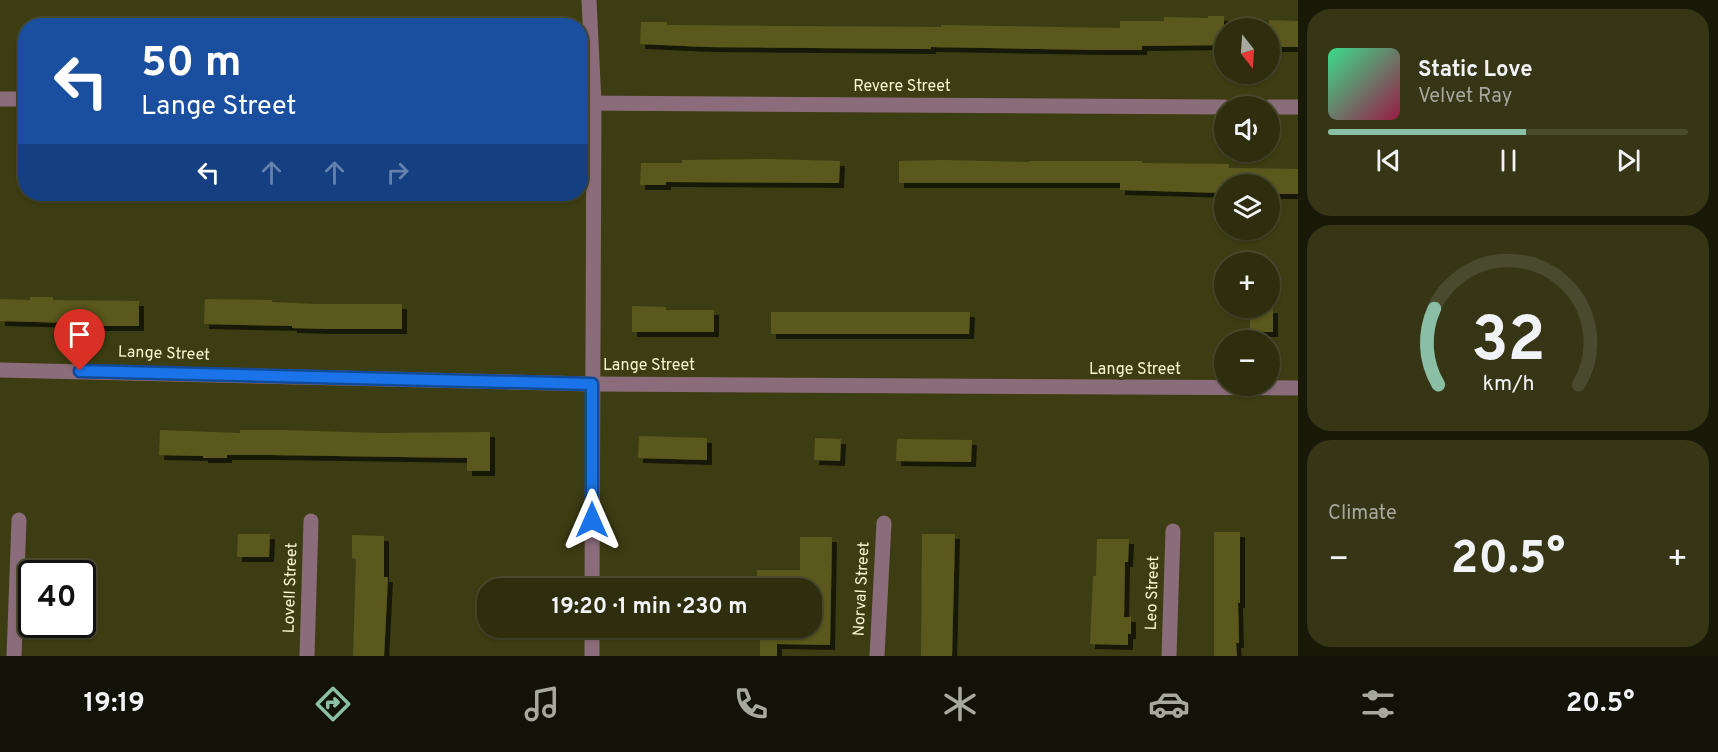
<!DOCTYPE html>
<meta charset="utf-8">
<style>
:root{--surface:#2e2e0e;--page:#363617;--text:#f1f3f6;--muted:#a7a89e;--line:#494a2e;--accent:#8abfa5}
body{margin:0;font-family:Overpass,sans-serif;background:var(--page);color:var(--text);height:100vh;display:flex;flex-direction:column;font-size:22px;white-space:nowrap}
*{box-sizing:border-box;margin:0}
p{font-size:20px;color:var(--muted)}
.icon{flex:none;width:33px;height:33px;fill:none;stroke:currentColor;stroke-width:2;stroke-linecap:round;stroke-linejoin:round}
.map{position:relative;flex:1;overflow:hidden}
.details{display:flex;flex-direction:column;gap:9px;padding:9px;background:#191908;width:420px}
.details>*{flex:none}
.guide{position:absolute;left:18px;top:18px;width:570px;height:183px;border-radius:24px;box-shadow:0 2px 4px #0004,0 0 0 2px var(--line);background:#1a4fa0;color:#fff;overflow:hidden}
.needle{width:39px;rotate:163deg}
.controls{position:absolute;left:1214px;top:18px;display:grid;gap:12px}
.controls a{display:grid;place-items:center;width:66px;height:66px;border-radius:50%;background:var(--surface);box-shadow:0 2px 4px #0004,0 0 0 2px var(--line);font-size:30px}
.speed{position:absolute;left:18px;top:560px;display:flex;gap:12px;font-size:30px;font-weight:700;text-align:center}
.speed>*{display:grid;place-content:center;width:78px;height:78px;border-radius:50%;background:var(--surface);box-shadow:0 2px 4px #0004,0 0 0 2px var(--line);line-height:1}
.speed .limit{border:3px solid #111;border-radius:9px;background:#fff;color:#111}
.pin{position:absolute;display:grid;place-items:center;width:51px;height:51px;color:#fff;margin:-62px -26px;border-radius:50% 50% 50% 0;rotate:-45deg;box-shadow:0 0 6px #0007}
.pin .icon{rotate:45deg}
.me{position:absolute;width:66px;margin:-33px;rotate:0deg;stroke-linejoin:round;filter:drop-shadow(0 0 4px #0008)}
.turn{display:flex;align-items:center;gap:21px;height:126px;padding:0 24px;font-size:27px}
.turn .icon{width:78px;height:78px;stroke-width:2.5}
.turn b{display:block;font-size:42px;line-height:51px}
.lanes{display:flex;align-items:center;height:57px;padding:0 24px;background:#0003;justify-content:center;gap:30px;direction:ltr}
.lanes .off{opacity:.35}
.big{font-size:45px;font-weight:700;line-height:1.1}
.details .tile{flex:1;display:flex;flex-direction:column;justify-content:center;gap:9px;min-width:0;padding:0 21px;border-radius:24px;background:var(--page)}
.details .dial{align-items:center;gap:0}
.dial svg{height:156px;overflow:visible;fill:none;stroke:var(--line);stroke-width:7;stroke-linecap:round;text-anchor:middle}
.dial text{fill:var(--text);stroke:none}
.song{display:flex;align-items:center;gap:18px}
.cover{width:72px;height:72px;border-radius:9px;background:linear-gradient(135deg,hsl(150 70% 55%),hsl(340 70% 35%))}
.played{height:6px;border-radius:3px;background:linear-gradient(90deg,var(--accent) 55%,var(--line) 55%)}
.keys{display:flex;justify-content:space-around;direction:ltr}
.heat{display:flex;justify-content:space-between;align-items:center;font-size:33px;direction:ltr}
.trip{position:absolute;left:477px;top:578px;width:345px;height:60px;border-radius:24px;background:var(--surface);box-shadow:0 2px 4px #0004,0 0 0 2px var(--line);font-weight:700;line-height:60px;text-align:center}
.menu{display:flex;height:96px;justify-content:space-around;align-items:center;background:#121206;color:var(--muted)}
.menu .icon{width:42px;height:42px}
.menu .on{color:var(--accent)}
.menu b{font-size:27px;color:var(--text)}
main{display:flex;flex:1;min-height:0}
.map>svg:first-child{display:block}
.building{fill:#5a591d;filter:url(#shadow)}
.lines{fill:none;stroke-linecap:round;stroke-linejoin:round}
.minor{stroke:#8b6c7a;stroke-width:15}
.route-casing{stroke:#114b97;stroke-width:15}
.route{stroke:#1a73e8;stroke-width:10}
.labels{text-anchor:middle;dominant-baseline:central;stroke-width:6;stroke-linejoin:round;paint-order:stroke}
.street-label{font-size:16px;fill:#f5f7d0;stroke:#3d3d13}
</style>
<main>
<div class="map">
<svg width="1298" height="656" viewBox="0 0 1298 656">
<defs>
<filter id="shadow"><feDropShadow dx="5" dy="5" stdDeviation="0" flood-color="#0009"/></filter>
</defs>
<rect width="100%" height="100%" fill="#3d3d13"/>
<g class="building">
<polygon points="1208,16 1224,16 1224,45 1142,46 1142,50 1099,50 931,47 931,49 707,47 640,44 641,22 667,22 667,25 941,27 941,25 1120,28 1120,21 1164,21 1164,17 1208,18"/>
<polygon points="1269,20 1298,21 1298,47 1269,47"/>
<polygon points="769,159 840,161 839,183 666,182 666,185 640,185 641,163 682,163 682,160"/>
<polygon points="944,160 1030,162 1030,161 1142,161 1142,163 1229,164 1229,168 1298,169 1298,194 1269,194 1269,184 1224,184 1224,193 1120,190 1120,183 899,183 899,161"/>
<polygon points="30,297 53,297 53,300 139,301 139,326 72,326 72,323 0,321 0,299 30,300"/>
<polygon points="205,299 272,300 272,302 316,304 402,304 402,329 327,329 292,328 292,326 204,324"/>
<polygon points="632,306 666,307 666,310 714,310 714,332 632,332"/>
<rect x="1250" y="308" width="23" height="24"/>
<polygon points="771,312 970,312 969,334 771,334"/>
<polygon points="160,430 240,433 240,430 282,430 380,433 490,432 490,471 467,471 467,458 272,455 227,455 227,458 203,458 203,456 159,455"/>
<polygon points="639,436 707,438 707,460 638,458"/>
<polygon points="815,438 841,439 840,461 814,460"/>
<polygon points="897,439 972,440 971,462 896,461"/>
<polygon points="1214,532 1240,532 1240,603 1238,603 1239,643 1236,643 1237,656 1214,656"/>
<polygon points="238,534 270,534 269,557 237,557"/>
<polygon points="922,534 955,534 952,656 921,656"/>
<polygon points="352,535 384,536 384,577 388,577 384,656 353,656 356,559 352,558"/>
<polygon points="800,537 832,537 830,645 777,644 777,656 760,656 760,627 812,627 812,588 757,588 757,570 800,570"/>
<polygon points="1097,539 1129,539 1128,562 1125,562 1124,617 1131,617 1131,634 1128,634 1128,645 1090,644 1093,576 1096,576"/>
</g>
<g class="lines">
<g class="minor">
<polyline points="589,0 594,103 592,588"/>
<polyline points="0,99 26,99"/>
<polyline points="580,103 1224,107"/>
<polyline points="1269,107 1298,107"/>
<polyline points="0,370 592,384 1298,388"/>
<polyline points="592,627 592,656"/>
<polyline points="14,656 19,520"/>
<polyline points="307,656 311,521"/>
<polyline points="877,656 884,523"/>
<polyline points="1169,656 1173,531"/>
</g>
</g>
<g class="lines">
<g class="route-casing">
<polyline id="route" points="80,371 592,384 592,520"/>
</g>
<use href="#route" class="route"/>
</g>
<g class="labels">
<g class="street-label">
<text x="902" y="87">Revere Street</text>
<text transform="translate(164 354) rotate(2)">Lange Street</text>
<text x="649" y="366">Lange Street</text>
<text x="1135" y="370">Lange Street</text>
<text transform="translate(291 588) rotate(-88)">Lovell Street</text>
<text transform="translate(862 589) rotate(-87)">Norval Street</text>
<text transform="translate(1153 593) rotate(-88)">Leo Street</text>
</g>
</g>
</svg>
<div class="controls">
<a><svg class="needle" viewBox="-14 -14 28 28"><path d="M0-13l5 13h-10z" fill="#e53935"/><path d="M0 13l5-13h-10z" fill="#a7a89e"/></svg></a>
<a><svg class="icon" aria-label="sound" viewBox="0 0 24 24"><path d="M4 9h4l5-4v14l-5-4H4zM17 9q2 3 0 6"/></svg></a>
<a><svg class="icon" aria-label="layers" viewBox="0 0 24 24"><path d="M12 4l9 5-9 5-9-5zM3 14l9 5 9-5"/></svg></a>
<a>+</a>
<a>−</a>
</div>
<div class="speed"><div class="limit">40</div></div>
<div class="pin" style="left:80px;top:371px;background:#d93025"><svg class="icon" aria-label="arrive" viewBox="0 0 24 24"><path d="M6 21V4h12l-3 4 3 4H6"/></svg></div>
<svg class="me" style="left:592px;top:520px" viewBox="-20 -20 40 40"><path d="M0-17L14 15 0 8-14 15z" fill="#1a73e8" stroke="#fff" stroke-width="4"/></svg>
<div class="trip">19:20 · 1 min · 230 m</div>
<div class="guide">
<div class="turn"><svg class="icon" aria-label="left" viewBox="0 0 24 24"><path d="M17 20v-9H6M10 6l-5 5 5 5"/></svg><div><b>50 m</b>Lange Street</div></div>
<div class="lanes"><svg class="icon" aria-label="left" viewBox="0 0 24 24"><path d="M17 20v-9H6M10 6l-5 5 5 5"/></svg><svg class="icon off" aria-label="ahead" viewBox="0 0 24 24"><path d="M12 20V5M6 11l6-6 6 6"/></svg><svg class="icon off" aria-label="ahead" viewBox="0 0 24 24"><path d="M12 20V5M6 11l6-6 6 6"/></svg><svg class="icon off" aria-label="right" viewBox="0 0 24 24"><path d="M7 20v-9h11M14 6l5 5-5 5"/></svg></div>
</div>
</div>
<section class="details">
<div class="tile">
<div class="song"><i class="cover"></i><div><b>Static Love</b><p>Velvet Ray</p></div></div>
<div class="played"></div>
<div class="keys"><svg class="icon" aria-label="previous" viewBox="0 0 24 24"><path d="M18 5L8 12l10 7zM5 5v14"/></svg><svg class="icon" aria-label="pause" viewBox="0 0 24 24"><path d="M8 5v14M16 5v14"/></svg><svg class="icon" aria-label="next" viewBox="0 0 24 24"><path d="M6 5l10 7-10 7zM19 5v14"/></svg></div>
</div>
<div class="tile dial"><svg viewBox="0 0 100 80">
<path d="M14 69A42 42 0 1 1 86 69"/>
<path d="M14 69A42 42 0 0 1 12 30" stroke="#8abfa5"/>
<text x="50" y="56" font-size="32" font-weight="700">32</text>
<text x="50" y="72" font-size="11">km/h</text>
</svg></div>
<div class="tile"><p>Climate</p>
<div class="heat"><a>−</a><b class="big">20.5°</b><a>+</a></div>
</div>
</section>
</main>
<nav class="menu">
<b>19:19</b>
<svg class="icon on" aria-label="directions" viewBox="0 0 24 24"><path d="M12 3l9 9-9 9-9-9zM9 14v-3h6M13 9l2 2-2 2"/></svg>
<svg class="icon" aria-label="music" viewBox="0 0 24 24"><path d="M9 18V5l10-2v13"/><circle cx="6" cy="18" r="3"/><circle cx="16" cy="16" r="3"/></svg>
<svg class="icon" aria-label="phone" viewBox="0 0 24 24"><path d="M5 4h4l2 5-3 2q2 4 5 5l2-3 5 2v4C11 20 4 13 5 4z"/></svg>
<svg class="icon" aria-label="climate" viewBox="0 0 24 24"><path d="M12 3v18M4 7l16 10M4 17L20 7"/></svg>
<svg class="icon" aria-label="car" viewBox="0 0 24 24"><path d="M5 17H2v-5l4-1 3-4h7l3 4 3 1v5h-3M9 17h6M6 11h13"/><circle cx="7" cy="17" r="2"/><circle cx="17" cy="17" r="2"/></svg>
<svg class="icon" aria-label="filters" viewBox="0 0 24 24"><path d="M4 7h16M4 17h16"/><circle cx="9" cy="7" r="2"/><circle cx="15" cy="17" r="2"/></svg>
<b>20.5°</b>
</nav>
